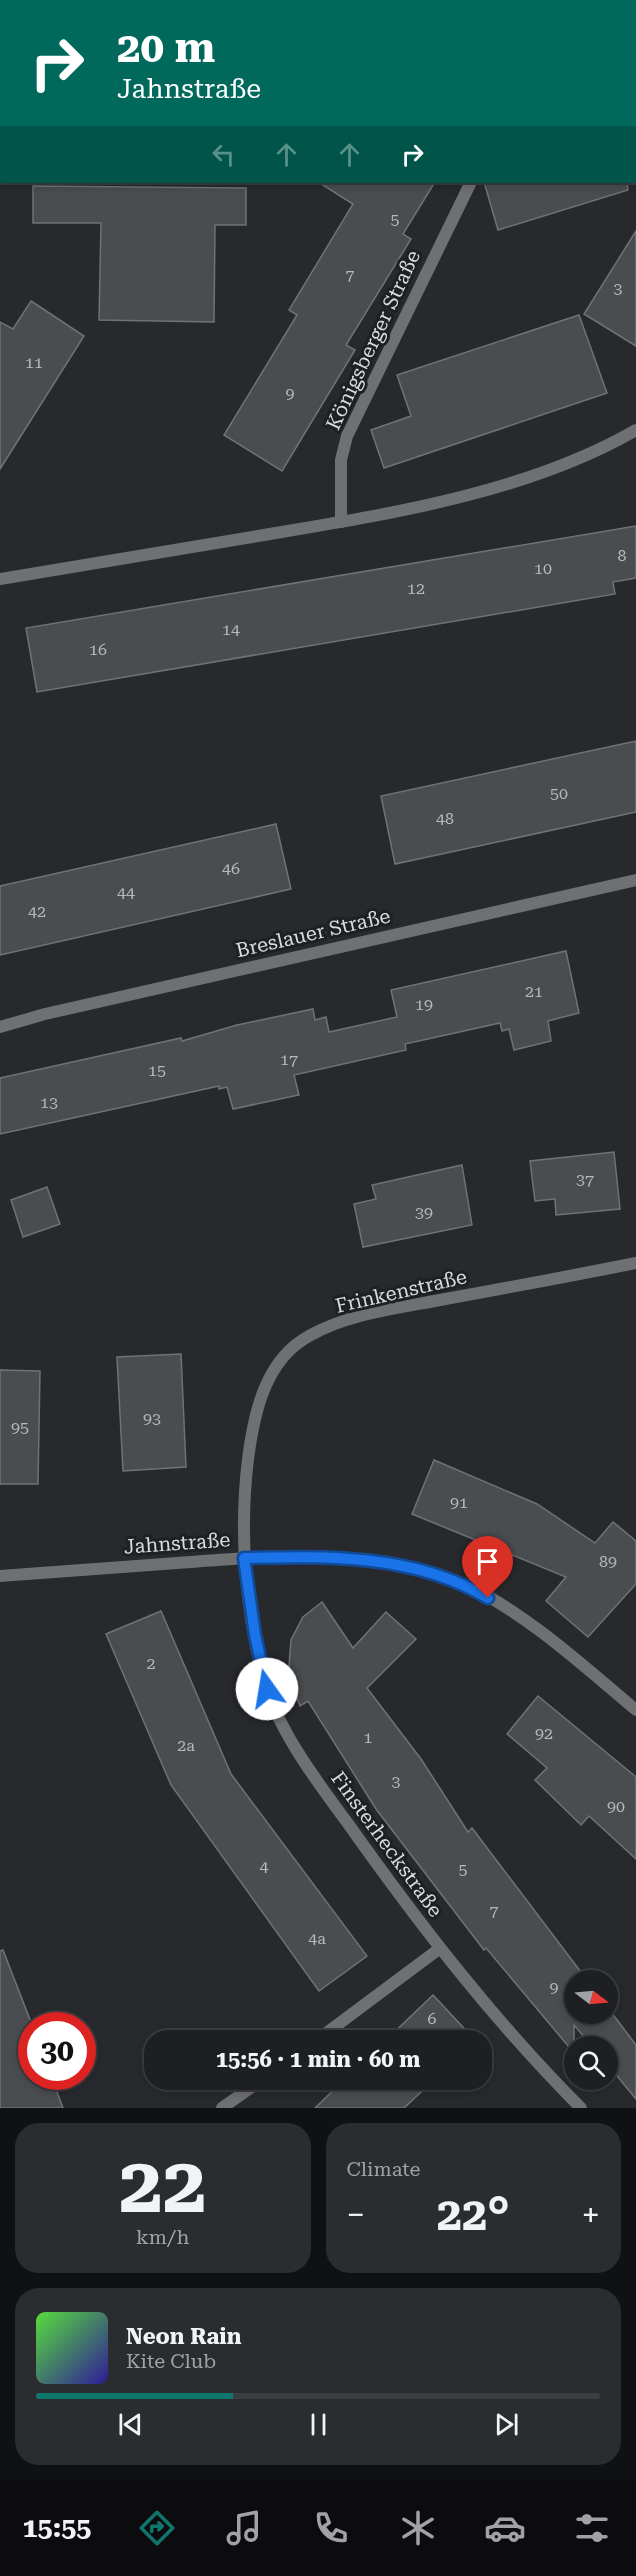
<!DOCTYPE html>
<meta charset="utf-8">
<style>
:root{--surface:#1d1f22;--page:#2a2c2f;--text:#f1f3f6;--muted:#a0a2a5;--line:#3b3d40;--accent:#0f766e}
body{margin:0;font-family:"Roboto Serif",serif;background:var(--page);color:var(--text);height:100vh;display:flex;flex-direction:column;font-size:22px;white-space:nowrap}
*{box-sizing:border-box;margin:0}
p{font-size:20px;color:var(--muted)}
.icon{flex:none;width:33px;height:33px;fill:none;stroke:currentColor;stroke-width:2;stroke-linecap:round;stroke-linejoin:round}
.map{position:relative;height:2108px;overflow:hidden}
.side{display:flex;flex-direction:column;gap:15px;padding:15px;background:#101113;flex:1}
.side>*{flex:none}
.top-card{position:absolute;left:0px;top:0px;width:636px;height:183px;box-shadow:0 3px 9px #0003,0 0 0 2px var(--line);background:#00695c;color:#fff;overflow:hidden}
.needle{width:39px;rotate:106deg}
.tools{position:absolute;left:564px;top:1970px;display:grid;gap:12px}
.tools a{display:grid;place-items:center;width:54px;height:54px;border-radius:50%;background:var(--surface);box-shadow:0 3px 9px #0003,0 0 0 2px var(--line);font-size:30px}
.speed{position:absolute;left:18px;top:2012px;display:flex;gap:12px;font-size:30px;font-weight:700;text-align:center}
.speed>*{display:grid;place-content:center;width:78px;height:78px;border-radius:50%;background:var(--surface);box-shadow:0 3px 9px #0003,0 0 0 2px var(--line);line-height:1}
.speed .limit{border:9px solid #d22;background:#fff;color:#111}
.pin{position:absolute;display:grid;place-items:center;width:51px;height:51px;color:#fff;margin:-62px -26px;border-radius:50% 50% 50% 0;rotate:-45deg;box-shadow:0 0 6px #0007}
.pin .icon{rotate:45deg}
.me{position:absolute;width:66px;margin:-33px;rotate:347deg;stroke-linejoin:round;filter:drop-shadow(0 0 4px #0008)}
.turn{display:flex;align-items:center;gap:21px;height:126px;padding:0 18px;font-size:27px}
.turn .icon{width:78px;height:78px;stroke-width:2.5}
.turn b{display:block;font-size:42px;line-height:51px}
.lanes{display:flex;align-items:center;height:57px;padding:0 18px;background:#0003;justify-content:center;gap:30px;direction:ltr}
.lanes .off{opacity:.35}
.big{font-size:45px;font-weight:700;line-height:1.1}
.side .card{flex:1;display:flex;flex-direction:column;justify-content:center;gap:9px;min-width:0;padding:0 21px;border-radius:24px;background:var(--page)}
.side .dial{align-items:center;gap:0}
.dial b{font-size:78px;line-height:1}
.song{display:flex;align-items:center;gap:18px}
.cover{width:72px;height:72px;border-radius:9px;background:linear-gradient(135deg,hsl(110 70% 55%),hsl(250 70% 35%))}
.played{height:6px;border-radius:3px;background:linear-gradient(90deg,var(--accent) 35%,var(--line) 35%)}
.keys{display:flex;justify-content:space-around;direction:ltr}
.heat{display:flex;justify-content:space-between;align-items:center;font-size:33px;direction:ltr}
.side .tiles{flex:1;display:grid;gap:15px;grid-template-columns:1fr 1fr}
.card:last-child{grid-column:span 2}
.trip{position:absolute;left:144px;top:2030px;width:348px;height:60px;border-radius:24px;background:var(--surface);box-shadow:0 3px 9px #0003,0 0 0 2px var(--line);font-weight:700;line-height:60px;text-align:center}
.dock{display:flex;height:96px;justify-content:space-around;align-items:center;background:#0c0c0e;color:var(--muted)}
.dock .icon{width:42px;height:42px}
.dock .active{color:var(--accent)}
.dock b{font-size:27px;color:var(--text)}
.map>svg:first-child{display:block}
.building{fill:#4a4d50;stroke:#6f7276;stroke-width:1.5}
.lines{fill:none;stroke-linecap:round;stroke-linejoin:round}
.path{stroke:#5e6063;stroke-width:4;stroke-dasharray:4.5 4.5;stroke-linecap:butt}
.service{stroke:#6f7072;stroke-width:12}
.minor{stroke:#6f7072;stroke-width:12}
.route-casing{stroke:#114b97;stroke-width:15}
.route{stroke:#1a73e8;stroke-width:10}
.labels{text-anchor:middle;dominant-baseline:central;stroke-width:6;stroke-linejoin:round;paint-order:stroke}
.number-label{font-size:16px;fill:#b6b8ba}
.street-label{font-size:20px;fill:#dadbde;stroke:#1e2023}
</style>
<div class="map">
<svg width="636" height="2108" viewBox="0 0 636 2108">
<rect width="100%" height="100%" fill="#27292d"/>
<g class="building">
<polygon points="318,182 435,182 403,234 411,239 346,345 355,350 282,471 224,435 297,315 289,310 353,204"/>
<polygon points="484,182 627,182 628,190 498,230"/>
<polygon points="33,186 246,188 246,225 215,225 214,322 99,320 101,223 33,223"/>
<polygon points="636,231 636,346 584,314"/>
<polygon points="31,301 84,336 0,469 0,322 13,329"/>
<polygon points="579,315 607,393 384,468 371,430 411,416 397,375"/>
<polygon points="636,526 636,578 613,582 615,594 37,692 26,628"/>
<polygon points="636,741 636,812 395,864 381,796"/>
<polygon points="276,824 291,889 0,955 0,886"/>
<polygon points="566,951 579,1013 548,1021 551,1041 514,1050 509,1029 502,1031 500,1023 405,1044 406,1050 294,1075 299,1095 233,1109 227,1087 219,1089 219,1086 0,1134 0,1078 181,1038 182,1041 237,1025 313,1009 315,1020 326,1017 329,1032 397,1017 391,990"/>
<polygon points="614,1152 620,1209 556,1215 555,1199 535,1201 530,1161"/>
<polygon points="462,1165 472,1225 363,1247 354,1204 376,1199 372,1185"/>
<polygon points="47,1187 60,1224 23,1237 11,1200"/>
<polygon points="181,1354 186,1467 123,1471 117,1357"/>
<polygon points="0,1370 40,1371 38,1484 0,1484"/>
<polygon points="434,1460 537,1504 595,1543 613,1522 636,1541 636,1584 588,1637 546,1601 566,1577 412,1514"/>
<polygon points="322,1602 353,1648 386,1612 416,1639 367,1688 421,1759 468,1832 472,1828 587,1980 574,1980 574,2013 608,2013 608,2008 636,2045 636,2099 608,2065 608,2046 592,2046 574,2025 574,2053 486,1948 484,1950 376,1809 308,1701 300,1706 292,1685 289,1666 291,1640 303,1617"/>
<polygon points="161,1611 231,1774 367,1956 319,1991 171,1785 106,1634"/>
<polygon points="538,1696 636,1777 636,1859 589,1816 581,1825 535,1780 547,1768 507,1734"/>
<polygon points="3,1950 32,2025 32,2076 51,2076 63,2108 0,2108 0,1951"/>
<polygon points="433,1995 475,2040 386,2040"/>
<polygon points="345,2079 435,2079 404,2108 315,2108"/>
</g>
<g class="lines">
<polyline class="path" points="0,139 2,139"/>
<g class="service">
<polyline points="544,2 544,0"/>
<polyline points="341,522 341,460 347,436 471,182"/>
</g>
<g class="minor">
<path d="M0,579c90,-15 180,-30 270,-45 120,-20 259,-42 366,-104"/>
<polyline points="0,1027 45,1014 636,880"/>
<path d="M0,1576c59,-4 118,-9 177,-13 91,-7 206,-17 291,23 58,27 119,83 168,124"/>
<polyline points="317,2040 439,1949"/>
<polyline points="222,2108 263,2079"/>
<path d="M581,2108c-87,-87 -161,-183 -232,-283 -30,-41 -68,-90 -83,-139 -21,-72 -27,-153 -18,-227 6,-46 17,-99 61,-123 38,-22 89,-28 131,-36 66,-12 131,-24 196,-37"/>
</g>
</g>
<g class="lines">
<g class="route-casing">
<path id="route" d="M267,1689l-12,-54 -11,-77c83,-2 171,-4 244,40"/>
</g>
<use href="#route" class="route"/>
</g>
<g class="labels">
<g class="number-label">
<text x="395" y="219">5</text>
<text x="350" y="274">7</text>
<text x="618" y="288">3</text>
<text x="34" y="362">11</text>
<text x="290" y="393">9</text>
<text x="622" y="555">8</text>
<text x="543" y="568">10</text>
<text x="416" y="588">12</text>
<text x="231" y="629">14</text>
<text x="98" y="649">16</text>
<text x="559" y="793">50</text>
<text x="445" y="818">48</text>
<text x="231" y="868">46</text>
<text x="126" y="892">44</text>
<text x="37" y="911">42</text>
<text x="534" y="991">21</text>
<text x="424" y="1004">19</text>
<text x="289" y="1059">17</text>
<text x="157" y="1070">15</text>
<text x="49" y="1102">13</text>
<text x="585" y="1179">37</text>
<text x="424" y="1212">39</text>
<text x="152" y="1418">93</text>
<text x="20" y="1427">95</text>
<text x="459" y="1502">91</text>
<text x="608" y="1561">89</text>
<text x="151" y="1663">2</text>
<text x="544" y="1733">92</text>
<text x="368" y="1737">1</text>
<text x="186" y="1745">2a</text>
<text x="396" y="1781">3</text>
<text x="616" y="1806">90</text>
<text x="264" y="1866">4</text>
<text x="463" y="1869">5</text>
<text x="494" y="1910">7</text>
<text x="317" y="1938">4a</text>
<text x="554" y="1987">9</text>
<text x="432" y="2018">6</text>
</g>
<g class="street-label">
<text transform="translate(373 340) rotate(-65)">Königsberger Straße</text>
<text transform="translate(313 933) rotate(-13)">Breslauer Straße</text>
<text transform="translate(401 1291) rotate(-13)">Frinkenstraße</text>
<text transform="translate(177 1543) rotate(-4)">Jahnstraße</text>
<text transform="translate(387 1844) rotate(54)">Finsterheckstraße</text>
</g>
</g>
</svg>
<div class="tools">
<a><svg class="needle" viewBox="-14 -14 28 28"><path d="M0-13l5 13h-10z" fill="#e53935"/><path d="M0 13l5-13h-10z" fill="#a0a2a5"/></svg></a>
<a><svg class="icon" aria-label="search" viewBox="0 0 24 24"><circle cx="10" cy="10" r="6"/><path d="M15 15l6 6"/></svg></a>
</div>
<div class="speed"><div class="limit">30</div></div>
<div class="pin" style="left:488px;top:1598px;background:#d93025"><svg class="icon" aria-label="arrive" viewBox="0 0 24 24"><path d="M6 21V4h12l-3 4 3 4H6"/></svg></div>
<svg class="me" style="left:267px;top:1689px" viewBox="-20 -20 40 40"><circle r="19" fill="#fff"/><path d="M0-13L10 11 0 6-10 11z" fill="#1a73e8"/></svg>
<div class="trip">15:56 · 1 min · 60 m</div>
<div class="top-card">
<div class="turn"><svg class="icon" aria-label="right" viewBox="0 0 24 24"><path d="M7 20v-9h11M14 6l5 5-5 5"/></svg><div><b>20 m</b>Jahnstraße</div></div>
<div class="lanes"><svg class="icon off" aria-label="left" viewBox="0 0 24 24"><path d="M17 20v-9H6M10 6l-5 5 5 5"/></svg><svg class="icon off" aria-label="ahead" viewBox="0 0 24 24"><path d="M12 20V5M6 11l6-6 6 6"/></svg><svg class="icon off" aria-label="ahead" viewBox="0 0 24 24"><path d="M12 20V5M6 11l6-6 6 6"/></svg><svg class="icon" aria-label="right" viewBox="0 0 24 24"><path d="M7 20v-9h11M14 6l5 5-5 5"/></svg></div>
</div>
</div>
<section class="side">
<div class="tiles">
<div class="card dial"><b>22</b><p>km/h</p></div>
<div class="card"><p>Climate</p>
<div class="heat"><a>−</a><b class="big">22°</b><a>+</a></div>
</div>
<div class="card">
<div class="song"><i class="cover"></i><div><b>Neon Rain</b><p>Kite Club</p></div></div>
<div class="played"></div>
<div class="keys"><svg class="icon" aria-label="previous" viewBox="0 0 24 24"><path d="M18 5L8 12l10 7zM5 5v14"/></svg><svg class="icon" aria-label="pause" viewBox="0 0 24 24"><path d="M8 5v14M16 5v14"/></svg><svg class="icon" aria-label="next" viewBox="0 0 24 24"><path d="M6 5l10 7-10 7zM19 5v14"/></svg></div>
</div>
</div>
</section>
<nav class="dock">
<b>15:55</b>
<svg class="icon active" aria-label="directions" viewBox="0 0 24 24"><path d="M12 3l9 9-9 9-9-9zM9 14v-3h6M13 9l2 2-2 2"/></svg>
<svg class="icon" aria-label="music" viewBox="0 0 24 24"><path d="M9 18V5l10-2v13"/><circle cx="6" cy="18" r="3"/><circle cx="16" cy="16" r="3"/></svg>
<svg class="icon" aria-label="phone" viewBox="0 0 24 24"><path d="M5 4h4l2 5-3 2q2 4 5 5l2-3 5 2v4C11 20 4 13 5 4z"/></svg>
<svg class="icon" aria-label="climate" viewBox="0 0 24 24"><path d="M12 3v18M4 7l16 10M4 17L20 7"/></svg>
<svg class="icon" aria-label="car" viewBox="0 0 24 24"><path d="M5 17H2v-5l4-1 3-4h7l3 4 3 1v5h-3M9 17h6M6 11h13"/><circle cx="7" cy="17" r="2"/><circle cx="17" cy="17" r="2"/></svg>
<svg class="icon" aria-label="filters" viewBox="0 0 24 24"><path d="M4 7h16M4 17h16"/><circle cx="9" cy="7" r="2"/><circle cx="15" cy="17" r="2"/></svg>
</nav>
